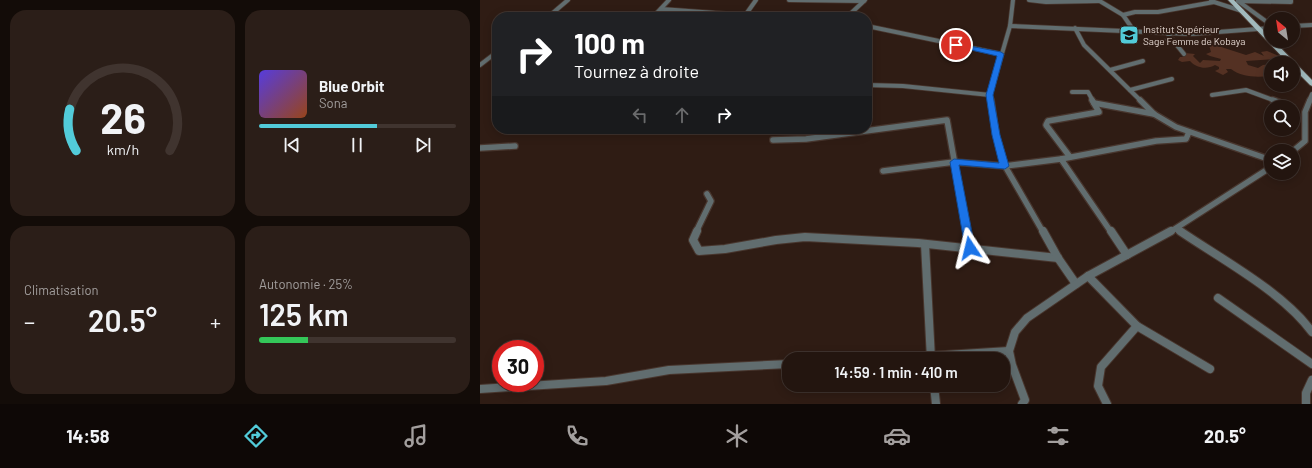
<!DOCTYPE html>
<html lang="fr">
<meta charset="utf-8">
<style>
:root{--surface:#23150f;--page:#2b1e18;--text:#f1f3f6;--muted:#a39f9e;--line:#40342f;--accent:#52cbd9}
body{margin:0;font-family:Barlow,sans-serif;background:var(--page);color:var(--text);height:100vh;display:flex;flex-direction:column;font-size:15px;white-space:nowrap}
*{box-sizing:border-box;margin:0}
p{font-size:13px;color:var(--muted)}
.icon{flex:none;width:22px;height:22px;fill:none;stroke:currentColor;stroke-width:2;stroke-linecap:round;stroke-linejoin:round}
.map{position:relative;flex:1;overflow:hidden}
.sheet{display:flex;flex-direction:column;gap:10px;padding:10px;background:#130c08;width:480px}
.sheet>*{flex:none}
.guide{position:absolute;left:12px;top:12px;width:380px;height:122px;border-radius:16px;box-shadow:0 2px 10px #0003,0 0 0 1px var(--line);background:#202124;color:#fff;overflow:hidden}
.needle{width:26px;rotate:330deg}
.fabs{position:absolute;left:784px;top:12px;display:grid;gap:8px}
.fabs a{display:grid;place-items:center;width:36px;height:36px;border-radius:50%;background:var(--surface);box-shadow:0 2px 10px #0003,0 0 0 1px var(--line);font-size:20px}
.speed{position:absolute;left:12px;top:340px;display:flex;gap:8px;font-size:20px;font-weight:700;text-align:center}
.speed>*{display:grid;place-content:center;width:52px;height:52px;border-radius:50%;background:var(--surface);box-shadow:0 2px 10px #0003,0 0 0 1px var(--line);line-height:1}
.speed .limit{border:6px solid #d22;background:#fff;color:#111}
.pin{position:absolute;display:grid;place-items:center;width:34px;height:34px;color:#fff;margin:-17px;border:2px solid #fff;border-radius:50%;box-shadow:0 1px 4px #0007}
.me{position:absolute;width:44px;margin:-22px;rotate:350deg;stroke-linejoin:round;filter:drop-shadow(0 0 3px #0008)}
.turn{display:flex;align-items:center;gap:14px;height:84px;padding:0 16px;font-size:18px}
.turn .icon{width:52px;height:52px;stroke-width:2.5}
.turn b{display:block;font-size:28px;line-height:34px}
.lanes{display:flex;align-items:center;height:38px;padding:0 16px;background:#0003;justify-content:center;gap:20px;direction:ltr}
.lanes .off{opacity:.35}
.big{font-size:30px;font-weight:600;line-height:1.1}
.sheet .card{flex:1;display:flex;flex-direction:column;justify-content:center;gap:6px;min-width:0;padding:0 14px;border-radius:16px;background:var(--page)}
.sheet .dial{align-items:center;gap:0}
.dial svg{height:104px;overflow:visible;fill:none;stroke:var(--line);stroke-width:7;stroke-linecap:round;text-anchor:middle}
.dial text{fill:var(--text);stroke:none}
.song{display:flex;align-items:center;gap:12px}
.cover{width:48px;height:48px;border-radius:6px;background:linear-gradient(135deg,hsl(250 70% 55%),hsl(20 70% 35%))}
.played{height:4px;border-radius:2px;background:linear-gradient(90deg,var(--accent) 60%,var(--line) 60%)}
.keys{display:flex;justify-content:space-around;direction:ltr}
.heat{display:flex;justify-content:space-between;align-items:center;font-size:22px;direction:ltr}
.charge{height:6px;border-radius:3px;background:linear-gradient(90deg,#34c759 25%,var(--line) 0)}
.sheet .tiles{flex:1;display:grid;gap:10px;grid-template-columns:repeat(2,1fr)}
.trip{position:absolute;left:302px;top:352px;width:228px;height:40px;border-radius:16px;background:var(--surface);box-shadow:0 2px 10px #0003,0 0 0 1px var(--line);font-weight:600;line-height:40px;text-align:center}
.tabs{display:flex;height:64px;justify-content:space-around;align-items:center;background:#0e0806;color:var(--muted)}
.tabs .icon{width:28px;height:28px}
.tabs .current{color:var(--accent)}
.tabs b{font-size:18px;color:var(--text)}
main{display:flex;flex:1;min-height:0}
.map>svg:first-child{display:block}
.green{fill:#543123}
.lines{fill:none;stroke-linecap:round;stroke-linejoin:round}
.minor-far2-casing{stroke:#48362e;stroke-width:5.5}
.minor-far1-casing{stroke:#48362e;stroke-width:8}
.minor-casing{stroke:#48362e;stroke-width:10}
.primary-casing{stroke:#48362e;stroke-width:2}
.minor-far2{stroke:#616d6f;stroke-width:4}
.minor-far1{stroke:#616d6f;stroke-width:5.5}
.minor{stroke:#616d6f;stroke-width:8}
.primary{fill:#a1babd;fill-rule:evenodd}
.route{fill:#1a73e8;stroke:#114b97}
.labels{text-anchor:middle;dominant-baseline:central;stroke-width:4;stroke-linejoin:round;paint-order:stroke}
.far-poi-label{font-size:10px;fill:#e3d6d0;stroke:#2f1c14;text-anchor:start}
</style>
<main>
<section class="sheet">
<div class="tiles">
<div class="card dial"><svg viewBox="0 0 100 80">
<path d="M14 69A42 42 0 1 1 86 69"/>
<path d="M14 69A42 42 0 0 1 9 37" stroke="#52cbd9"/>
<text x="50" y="56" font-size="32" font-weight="700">26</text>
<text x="50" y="72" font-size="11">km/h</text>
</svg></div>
<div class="card">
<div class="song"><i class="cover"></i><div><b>Blue Orbit</b><p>Sona</p></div></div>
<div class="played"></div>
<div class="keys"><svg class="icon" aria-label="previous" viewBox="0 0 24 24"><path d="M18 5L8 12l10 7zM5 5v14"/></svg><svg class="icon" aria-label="pause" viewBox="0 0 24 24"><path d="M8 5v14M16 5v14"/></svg><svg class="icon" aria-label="next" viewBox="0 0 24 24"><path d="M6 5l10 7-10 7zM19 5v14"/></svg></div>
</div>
<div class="card"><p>Climatisation</p>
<div class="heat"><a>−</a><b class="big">20.5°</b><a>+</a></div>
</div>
<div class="card"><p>Autonomie · 25%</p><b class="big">125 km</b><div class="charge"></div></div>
</div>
</section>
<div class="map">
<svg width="832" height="404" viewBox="0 0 832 404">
<rect width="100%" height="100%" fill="#2f1c14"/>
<path class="green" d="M732,44l34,11 9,-3 9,4 -3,-4 6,-1 12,5 -5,3 -28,2 2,4 10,3 5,-3 8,-1v8h-5l-1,2 6,-1v3c-13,1 -29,2 -40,-7h-5l2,3 -5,3 -8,-4 4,-2v-2l-4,-2c-8,5 -19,3 -25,-4l-8,1 -4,-2 2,-3h4l1,-4 10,1 -2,2 7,7 3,-3 17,1 1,-2 -11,-3 -4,-2 5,-2 -2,-7z"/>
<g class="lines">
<g class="minor-far2-casing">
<g id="minor-far2">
<polyline points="309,0 384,1"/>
<polyline points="549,0 566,2 619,1"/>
<polyline points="618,0 643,15 654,31"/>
<polyline points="731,1 762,11"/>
<polyline points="758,1 811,2 811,0"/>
<polyline points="758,1 791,25"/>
<polyline points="181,9 292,17"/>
<polyline points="643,15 655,12 678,12 734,2"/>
<polyline points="68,17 88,0"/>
<polyline points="173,17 189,0"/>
<polyline points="264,17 276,0"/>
<polyline points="367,17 385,0"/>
<polyline points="387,26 521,54"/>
<polyline points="530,26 711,34 791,28"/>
<polyline points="813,26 832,25"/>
<polyline points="595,28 604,45 661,101"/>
<polyline points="687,33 704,54"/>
<polyline points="669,44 693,40"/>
<polyline points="0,65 17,52"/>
<polyline points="630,70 663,61"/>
<polyline points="387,85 423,86 510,95"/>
<polyline points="650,90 692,79"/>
<polyline points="592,92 608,92 613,101"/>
<polyline points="732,95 766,90 796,101"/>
<polyline points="511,101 510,95 530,26 533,0"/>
<polyline points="829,101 832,94"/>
</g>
</g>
<g class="minor-far1-casing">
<g id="minor-far1">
<polyline points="511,100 516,135 525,166 563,232"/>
<polyline points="660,100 674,114 696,127 791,160"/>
<polyline points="793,100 812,107"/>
<polyline points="614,103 674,114"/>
<polyline points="293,140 326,139 467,120 487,232"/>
<polyline points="0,148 35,146"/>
<polyline points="813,151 825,141 825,112 830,100"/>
<polyline points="590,157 566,125 568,121 619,112 612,100"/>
<polyline points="581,159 631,232"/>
<polyline points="403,171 474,162 525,166 581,159 676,141 706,139 709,132"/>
<polyline points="696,229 701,232"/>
<polyline points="216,232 231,201 227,194"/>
<polyline points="690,232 791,167"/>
</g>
</g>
<g class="minor-casing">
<g id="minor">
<polyline points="217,231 213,240 219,251 245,249 296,240 325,237 438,243 578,258"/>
<polyline points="487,231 490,248"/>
<polyline points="563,231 578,258 596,284"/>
<polyline points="631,231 647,255"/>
<path d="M700,231c41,28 103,61 132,101"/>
<polyline points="445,244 451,359"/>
<polyline points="608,276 657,326 730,369"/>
<polyline points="738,298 832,364"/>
<polyline points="402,359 529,351"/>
<polyline points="454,385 456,404"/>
<polyline points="0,389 126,381 189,370 309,364"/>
<polyline points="542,404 545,400 532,365 529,351 535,332 547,318 608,276 691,231"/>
<polyline points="627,404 618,386 621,367 657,326"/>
<polyline points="826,404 826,393 832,380"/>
</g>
</g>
<g class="primary-casing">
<polygon id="primary" points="748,0 754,0 791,38 791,41 794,41 832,80 832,86 830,85 813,68 813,63 808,63"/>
</g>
<use href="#minor-far2" class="minor-far2"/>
<use href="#minor-far1" class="minor-far1"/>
<use href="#minor" class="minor"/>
<use href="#primary" class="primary"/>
</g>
<polygon class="route" points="474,43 521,52 524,54 513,95 520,135 529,166 525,169 479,165 495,248 493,251 487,251 485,248 470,162 474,159 519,163 512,135 506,95 517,56 474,46"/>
<defs>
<g id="university-square" transform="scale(1)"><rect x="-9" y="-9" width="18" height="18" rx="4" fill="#52cbd9" stroke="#2f1c14"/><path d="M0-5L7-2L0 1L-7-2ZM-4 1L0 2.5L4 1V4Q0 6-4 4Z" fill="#111"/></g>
</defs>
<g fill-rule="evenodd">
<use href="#university-square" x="649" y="35"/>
</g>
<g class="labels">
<g class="far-poi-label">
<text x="663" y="29">Institut Supérieur<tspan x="663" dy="12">Sage Femme de Kobaya</tspan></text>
</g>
</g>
</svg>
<div class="fabs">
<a><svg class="needle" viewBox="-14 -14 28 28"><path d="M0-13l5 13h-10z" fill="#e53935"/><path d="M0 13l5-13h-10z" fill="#a39f9e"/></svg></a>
<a><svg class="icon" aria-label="sound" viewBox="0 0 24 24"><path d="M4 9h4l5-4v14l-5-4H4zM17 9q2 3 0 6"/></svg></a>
<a><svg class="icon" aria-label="search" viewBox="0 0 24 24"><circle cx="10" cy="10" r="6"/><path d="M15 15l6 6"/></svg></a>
<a><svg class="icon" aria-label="layers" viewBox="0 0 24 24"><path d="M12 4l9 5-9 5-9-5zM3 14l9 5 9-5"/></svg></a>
</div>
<div class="speed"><div class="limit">30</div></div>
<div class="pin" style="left:476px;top:45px;background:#d93025"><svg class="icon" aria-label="arrive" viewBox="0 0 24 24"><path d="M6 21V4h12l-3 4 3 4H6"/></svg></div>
<svg class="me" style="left:490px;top:248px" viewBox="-20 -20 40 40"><path d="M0-17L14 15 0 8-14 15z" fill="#1a73e8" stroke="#fff" stroke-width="4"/></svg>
<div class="trip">14:59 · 1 min · 410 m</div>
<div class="guide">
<div class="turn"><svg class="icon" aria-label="right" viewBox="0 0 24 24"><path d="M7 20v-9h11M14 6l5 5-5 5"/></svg><div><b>100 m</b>Tournez à droite</div></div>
<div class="lanes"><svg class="icon off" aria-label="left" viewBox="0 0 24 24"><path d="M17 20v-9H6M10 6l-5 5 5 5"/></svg><svg class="icon off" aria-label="ahead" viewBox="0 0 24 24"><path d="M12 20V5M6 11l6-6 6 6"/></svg><svg class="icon" aria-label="right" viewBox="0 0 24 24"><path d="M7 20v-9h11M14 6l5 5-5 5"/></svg></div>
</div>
</div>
</main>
<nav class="tabs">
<b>14:58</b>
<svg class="icon current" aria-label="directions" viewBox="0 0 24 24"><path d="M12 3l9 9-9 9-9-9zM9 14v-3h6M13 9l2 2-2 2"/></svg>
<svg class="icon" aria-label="music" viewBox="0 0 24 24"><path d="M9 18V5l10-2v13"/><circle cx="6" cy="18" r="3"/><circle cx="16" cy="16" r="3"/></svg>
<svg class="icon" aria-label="phone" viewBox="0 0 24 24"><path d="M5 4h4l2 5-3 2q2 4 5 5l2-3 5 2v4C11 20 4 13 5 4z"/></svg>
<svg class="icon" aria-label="climate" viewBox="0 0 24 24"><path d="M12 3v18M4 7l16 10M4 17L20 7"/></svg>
<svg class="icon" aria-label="car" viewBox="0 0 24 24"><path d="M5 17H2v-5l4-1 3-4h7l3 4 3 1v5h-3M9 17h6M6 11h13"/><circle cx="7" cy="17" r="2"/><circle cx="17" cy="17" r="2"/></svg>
<svg class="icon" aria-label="filters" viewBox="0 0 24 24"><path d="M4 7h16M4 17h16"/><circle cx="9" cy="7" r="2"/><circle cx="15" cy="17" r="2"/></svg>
<b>20.5°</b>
</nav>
